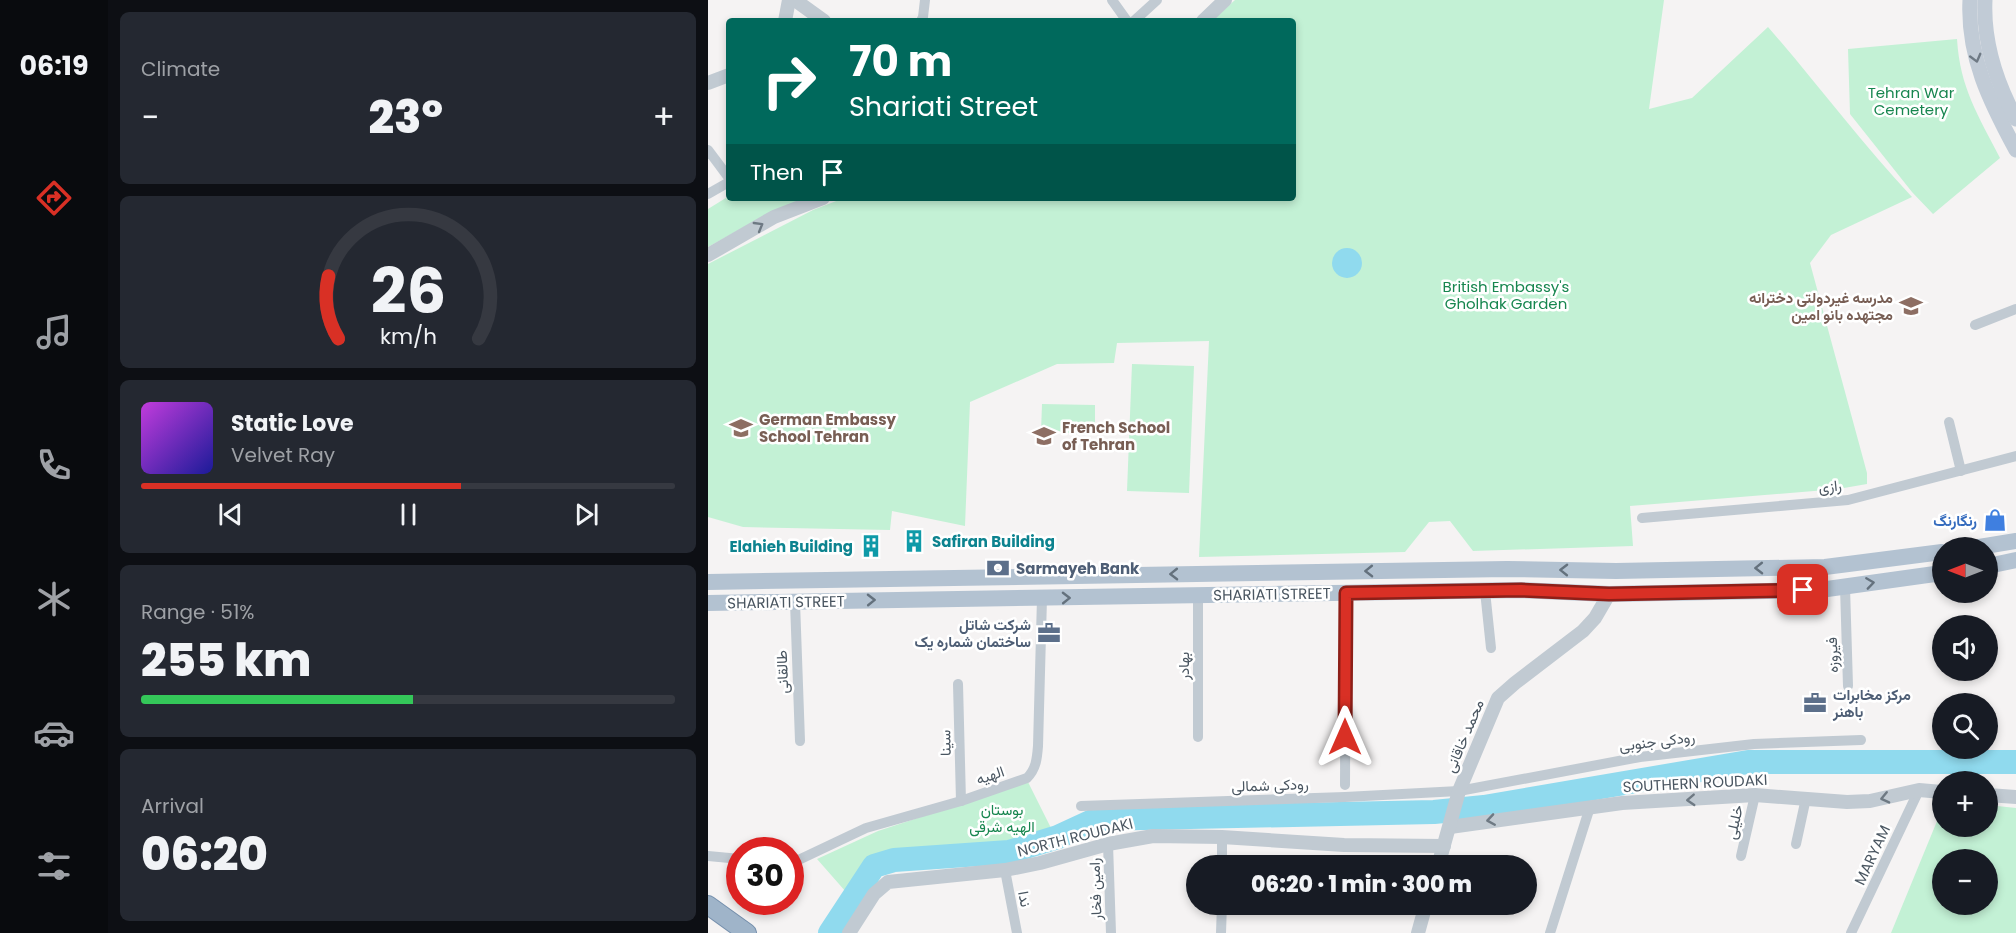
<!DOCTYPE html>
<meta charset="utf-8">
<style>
:root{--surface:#171b24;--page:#242831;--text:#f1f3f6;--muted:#9ea1a6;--line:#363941;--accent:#d93025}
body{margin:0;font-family:Poppins,Vazirmatn,sans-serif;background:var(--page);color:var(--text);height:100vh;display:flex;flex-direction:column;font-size:22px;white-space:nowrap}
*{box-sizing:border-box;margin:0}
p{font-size:20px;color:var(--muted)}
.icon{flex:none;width:33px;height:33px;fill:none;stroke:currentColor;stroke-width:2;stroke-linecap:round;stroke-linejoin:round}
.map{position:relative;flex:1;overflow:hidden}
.sheet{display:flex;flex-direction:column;gap:12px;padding:12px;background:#0d0f14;width:600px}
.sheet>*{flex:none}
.hud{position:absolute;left:18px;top:18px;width:570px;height:183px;border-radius:6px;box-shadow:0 3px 9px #0003;background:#00695c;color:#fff;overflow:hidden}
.needle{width:39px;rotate:270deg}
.buttons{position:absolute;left:1224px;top:537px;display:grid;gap:12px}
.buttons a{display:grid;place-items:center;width:66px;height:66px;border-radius:50%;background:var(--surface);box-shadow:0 3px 9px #0003;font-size:30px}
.speed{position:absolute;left:18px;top:837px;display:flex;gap:12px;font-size:30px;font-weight:700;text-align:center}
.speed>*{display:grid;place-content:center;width:78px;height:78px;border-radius:50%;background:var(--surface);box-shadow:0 3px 9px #0003;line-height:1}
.speed .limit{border:9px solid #d22;background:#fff;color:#111}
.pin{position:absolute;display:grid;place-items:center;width:51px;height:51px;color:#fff;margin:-26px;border-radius:12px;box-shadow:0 3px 9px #0006}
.me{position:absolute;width:66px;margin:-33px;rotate:0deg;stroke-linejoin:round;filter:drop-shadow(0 0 4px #0008)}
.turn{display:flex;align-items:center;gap:21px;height:126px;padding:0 24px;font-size:27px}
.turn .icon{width:78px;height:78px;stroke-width:2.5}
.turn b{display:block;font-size:42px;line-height:51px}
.then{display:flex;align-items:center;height:57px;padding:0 24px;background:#0003;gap:12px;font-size:22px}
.big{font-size:45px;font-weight:800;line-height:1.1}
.sheet .card{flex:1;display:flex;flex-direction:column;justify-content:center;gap:9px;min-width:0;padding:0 21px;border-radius:9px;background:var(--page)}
.sheet .dial{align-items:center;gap:0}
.dial svg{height:156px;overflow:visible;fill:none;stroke:var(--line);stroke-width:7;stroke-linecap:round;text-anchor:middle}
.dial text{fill:var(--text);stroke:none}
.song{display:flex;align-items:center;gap:18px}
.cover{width:72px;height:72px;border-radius:9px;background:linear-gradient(135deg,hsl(290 70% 55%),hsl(240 70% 35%))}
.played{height:6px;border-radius:3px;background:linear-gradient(90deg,var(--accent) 60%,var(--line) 60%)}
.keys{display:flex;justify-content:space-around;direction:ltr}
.heat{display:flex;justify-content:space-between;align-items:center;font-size:33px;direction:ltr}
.charge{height:9px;border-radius:4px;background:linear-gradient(90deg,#34c759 51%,var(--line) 0)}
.trip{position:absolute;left:478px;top:855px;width:351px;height:60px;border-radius:30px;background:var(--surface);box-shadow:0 3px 9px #0003;font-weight:800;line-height:60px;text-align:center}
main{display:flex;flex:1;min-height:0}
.dock{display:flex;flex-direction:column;width:108px;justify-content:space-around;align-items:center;background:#090b0e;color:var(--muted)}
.dock .icon{width:42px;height:42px}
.dock .active{color:var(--accent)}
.dock b{font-size:27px;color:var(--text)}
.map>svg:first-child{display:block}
.green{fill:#c3f1d5;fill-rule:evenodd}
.water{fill:#90daee}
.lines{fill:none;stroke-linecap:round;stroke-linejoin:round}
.river{stroke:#90daee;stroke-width:24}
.trunk-casing{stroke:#7690ad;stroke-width:20}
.minor{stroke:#c1cad2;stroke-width:10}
.tertiary{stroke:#c1cad2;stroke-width:14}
.secondary{stroke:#c1cbd6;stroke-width:15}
.primary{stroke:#b3c2d1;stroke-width:16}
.trunk{stroke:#9fb4c9;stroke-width:18}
.oneway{stroke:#6e7984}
.oneway2{stroke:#6e7983}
.oneway3{stroke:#64717d}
.route-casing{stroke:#8d1f18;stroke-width:15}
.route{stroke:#d93025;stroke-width:10}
.labels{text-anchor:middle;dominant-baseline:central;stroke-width:5;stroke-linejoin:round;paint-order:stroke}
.park-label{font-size:15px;fill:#17864f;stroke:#fff}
.education-label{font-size:15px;font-weight:bold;fill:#785e54;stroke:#fff;text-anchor:start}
.street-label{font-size:15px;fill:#4a5661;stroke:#fff}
.shop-label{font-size:15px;font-weight:bold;fill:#366cbe;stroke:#fff;text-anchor:end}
.culture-label{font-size:15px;font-weight:bold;fill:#0d838f;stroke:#fff;text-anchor:start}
.service-label{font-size:15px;font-weight:bold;fill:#4e5e75;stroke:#fff;text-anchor:start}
</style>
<main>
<nav class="dock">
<b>06:19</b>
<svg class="icon active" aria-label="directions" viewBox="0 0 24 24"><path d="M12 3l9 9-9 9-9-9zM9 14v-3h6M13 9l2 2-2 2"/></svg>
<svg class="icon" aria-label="music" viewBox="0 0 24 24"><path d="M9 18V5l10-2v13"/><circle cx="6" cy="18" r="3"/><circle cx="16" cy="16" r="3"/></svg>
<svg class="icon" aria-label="phone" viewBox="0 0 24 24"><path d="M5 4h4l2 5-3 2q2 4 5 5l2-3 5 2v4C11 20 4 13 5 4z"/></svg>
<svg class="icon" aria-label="climate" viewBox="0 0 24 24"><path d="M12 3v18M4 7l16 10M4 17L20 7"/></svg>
<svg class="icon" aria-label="car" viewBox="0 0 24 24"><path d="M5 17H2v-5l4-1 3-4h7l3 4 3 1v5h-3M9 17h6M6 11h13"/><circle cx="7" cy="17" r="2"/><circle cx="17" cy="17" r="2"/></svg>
<svg class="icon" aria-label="filters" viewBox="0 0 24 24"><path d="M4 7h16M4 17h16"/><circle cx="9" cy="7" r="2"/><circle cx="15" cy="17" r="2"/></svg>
</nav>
<section class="sheet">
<div class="card"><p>Climate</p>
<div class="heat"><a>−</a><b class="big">23°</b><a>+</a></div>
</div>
<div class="card dial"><svg viewBox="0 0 100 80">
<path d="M14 69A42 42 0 1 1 86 69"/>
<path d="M14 69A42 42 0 0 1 9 37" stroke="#d93025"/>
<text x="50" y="56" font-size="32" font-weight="700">26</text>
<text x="50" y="72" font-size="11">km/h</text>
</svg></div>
<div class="card">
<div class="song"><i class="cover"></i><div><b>Static Love</b><p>Velvet Ray</p></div></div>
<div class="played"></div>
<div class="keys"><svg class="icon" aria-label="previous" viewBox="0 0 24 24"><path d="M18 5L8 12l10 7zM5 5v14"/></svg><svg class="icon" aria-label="pause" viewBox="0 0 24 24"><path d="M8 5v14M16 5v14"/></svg><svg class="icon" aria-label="next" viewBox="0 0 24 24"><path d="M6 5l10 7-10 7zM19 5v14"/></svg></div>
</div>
<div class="card"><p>Range · 51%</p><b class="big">255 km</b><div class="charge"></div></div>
<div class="card"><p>Arrival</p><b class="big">06:20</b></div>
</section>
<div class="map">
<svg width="1308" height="933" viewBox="0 0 1308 933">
<rect width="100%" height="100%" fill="#f5f3f3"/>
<g class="green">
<path d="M527,0h429l-15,109 43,-11 76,-71c49,56 93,116 144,170l-81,38 -21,28 57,210v11l-29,5 -208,17 3,40 -160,5 -23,-30 -21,1 -24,30 -206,5 10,-216 -92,2 -3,20 -57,1 -87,38 -5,124 -73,-15 -2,19 -147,-3 -35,-10v-253l105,-54 31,-12h449v-177h-81z"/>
<path d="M1249,39c3,49 21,76 43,119l-67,56 -21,-22 -62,-78 -2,-65z"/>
<polygon points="21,196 21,198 97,198 65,211 0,247 0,209"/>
<polygon points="424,364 486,366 481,493 419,491"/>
<polygon points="334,404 387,405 387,434 333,432"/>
<path d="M320,782l23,46c-27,9 -53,20 -80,22 -23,3 -85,-4 -101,8 -10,7 -17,24 -24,34l-29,-33 61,-28z"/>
<path d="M1280,805l28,3v125h-125l51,-124v17h46zM1234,860h46v44h-46z"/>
</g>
<circle class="water" cx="639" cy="263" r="15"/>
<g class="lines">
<polyline class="river" points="122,933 166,866 186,860 301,852 350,837 389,819 726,812 776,807 1040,762 1308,762"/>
<g class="trunk-casing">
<polyline id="trunk" points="0,905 39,933"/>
</g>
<g class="minor">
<polyline points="404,0 419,21"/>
<polyline points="213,21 215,17 217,0"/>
<polyline points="426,21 449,0"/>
<polyline points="0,150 21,178"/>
<polyline points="0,194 21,182"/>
<polyline points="1267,325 1308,309"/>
<polyline points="1241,422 1253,471"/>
<polyline points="934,518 1140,500 1308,456"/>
<polyline points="1137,587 1140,686"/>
<polyline points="777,591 783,648"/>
<polyline points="490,595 490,737"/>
<polyline points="87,602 92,741"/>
<polyline points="250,684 253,801"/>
<polyline points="637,785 638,593"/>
<polyline points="373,806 637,797 751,791 932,757 1046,744 1153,740"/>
<polyline points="400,844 403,933"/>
<polyline points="1088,844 1098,798"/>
<polyline points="0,856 32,859"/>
<polyline points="1033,856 1047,795"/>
<path d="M82,864l76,-36 95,-27 66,-23c9,-9 10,-19 11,-32l4,-148"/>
<polyline points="514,866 514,837"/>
<polyline points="297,870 309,933"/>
<polyline points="513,933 514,904"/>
<polyline points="842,933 882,807"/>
<polyline points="1143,933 1211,790"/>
</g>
<g class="tertiary">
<polyline points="87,0 116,21"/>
<polyline points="77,21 81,0"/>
<polyline points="495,21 517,0"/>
<polyline points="0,83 21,75"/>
<polyline points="0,255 66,217 115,198"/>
<polyline points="1280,795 1308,797"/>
<polyline points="742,827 914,803 1047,795 1139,802 1162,801 1211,790 1234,792"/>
<polyline points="730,866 751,791 790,698 807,683 875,631 887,618 901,594"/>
<polyline points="141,933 166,894 180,882 297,870 332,863 400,844 445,836 514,837 636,845 736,846"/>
<polyline points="710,933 718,904"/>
</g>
<g class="secondary">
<path d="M1262,0c-3,56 20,102 46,150"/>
<path d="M1277,0c-2,43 11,82 31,119"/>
</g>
<g class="primary">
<polyline points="1265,548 1308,541"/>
<polyline points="1280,566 1308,560"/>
<polyline points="0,582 799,569 908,571 1117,567 1234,552"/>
<polyline points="0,603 813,590 901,594 1112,590 1234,573"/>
</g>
<use href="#trunk" class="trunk"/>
</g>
<defs><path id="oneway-chevron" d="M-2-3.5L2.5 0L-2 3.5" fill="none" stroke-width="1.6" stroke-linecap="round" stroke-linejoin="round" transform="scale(1.5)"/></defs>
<use class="oneway" href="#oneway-chevron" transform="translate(1268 58) rotate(75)"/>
<g class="oneway2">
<use href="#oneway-chevron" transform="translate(51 226) rotate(-30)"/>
<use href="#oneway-chevron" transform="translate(1177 798) rotate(167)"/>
<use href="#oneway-chevron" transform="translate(983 800) rotate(177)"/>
<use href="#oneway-chevron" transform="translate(783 820) rotate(171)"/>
</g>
<g class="oneway3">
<use href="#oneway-chevron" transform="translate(1051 568) rotate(179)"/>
<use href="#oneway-chevron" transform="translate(856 570) rotate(-179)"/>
<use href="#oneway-chevron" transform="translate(661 571) rotate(179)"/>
<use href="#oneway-chevron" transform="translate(466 574) rotate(179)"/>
<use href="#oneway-chevron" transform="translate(1162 583) rotate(-8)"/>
<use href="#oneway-chevron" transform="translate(358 598) rotate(-1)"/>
<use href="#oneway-chevron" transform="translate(163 600) rotate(-1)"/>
</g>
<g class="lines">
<g class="route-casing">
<polyline id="route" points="637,737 638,593 813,590 901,594 1095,590"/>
</g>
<use href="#route" class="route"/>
</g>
<defs>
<g id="school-bare" transform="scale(1.8)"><path d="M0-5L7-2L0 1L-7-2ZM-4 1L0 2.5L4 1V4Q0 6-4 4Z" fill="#8d6e63" stroke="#fff" stroke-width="2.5" paint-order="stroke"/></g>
<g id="shop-bare" transform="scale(1.8)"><path d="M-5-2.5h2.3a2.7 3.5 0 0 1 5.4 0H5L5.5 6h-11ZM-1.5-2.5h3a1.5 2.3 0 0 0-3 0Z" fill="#3f7fe0" stroke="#fff" stroke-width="2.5" paint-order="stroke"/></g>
<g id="building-bare" transform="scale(1.8)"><path d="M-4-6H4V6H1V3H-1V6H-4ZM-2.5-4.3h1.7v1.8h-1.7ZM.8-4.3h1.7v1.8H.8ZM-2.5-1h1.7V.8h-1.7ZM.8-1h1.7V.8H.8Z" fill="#0f9aa8" stroke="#fff" stroke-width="2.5" paint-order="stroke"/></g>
<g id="bank-bare" transform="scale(1.8)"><path d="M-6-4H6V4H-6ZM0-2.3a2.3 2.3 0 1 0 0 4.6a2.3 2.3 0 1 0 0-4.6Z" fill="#5c6f8a" stroke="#fff" stroke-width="2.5" paint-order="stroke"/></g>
<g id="office-bare" transform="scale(1.8)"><path d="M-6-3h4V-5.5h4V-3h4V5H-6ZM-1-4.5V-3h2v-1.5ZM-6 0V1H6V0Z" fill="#5c6f8a" stroke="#fff" stroke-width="2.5" paint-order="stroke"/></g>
</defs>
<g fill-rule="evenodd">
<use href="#school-bare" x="1203" y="306"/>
<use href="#school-bare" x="33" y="428"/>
<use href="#school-bare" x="336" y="436"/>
<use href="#shop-bare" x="1287" y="520"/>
<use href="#building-bare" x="206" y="541"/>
<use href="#building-bare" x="163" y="546"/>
<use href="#bank-bare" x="290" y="568"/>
<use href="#office-bare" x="341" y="633"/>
<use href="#office-bare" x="1107" y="703"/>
</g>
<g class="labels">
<g class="park-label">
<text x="1203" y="92">Tehran War<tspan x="1203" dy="17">Cemetery</tspan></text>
<text x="798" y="286">British Embassy's<tspan x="798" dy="17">Gholhak Garden</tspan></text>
<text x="294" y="809">بوستان<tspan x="294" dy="17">الهیه شرقی</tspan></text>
</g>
<g class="education-label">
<text x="1185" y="297" text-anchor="end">مدرسه غیردولتی دخترانه<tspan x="1185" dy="17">مجتهده بانو امین</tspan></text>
<text x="51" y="419">German Embassy<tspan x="51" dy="17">School Tehran</tspan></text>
<text x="354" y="427">French School<tspan x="354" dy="17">of Tehran</tspan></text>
</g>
<g class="street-label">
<text transform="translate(1122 486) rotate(-6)">رازی</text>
<text transform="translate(564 594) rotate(-1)">SHARIATI STREET</text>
<text transform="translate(78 602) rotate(-1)">SHARIATI STREET</text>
<text transform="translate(1124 655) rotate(-92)">فیروزه</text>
<text transform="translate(475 666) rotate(-90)">بهادر</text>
<text transform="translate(74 672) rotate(-92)">طالقانی</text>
<text transform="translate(756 736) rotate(-67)">محمد خاقانی</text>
<text transform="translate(949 741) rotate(-7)">رودکی جنوبی</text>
<text transform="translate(237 743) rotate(-91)">سینا</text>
<text transform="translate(282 775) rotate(-19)">الهیه</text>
<text transform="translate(987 783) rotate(-3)">SOUTHERN ROUDAKI</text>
<text transform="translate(562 785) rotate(-2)">رودکی شمالی</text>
<text transform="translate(1026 822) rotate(-78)">خلیلی</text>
<text transform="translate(367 837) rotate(-14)">NORTH ROUDAKI</text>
<text transform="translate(1164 855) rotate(-65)">MARYAM</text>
<text transform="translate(387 889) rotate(-92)">رامین فخار</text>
<text transform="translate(317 899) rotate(79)">ندا</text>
</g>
<g class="shop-label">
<text x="1269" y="520">رنگارنگ</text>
</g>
<g class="culture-label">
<text x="224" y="541">Safiran Building</text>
<text x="145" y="546" text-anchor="end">Elahieh Building</text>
</g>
<g class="service-label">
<text x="308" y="568">Sarmayeh Bank</text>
<text x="323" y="624" text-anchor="end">شرکت شاتل<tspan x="323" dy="17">ساختمان شماره یک</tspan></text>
<text x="1125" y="694">مرکز مخابرات<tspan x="1125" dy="17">باهنر</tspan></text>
</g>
</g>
</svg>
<div class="buttons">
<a><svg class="needle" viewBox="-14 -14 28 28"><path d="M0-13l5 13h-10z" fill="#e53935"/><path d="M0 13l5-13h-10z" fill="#9ea1a6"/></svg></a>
<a><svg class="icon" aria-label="sound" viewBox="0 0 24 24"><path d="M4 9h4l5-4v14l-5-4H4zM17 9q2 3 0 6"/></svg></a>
<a><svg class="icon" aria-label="search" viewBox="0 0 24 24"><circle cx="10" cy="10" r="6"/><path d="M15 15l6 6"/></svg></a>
<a>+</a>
<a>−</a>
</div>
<div class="speed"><div class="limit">30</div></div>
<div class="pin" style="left:1095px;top:590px;background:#d93025"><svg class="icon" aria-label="arrive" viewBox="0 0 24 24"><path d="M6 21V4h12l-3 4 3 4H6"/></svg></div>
<svg class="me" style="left:637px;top:737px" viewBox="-20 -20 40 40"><path d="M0-17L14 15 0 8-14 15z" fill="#d93025" stroke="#fff" stroke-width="4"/></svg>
<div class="trip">06:20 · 1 min · 300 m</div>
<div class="hud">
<div class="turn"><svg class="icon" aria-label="right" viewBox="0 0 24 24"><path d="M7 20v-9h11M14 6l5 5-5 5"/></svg><div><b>70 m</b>Shariati Street</div></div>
<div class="then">Then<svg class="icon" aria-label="arrive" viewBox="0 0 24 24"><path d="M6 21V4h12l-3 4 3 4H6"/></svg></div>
</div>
</div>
</main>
